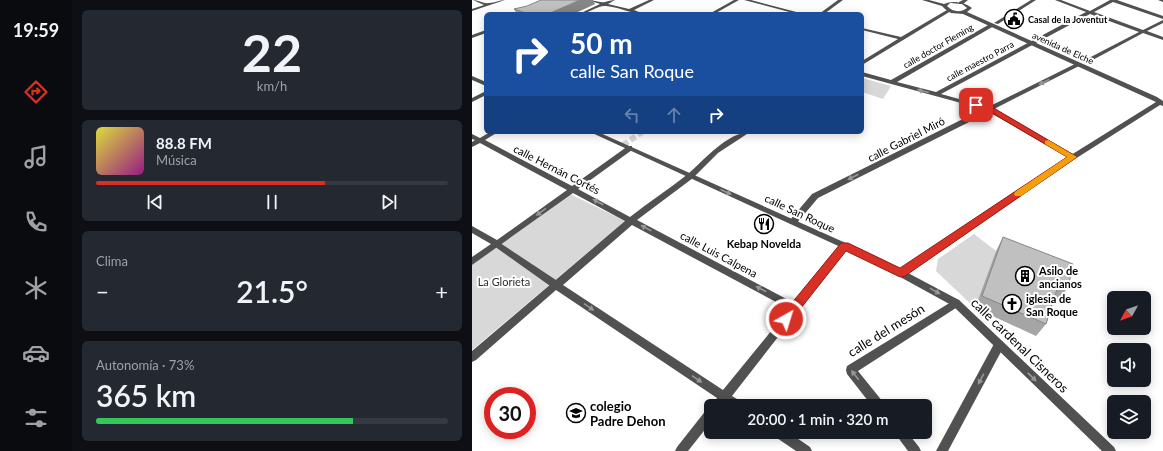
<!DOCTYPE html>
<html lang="es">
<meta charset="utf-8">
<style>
:root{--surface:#171b24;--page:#242831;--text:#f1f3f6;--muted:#9ea1a6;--line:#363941;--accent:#d93025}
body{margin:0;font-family:Lato,sans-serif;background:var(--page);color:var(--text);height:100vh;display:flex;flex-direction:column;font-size:15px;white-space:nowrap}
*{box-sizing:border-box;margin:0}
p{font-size:13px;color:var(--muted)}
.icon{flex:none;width:22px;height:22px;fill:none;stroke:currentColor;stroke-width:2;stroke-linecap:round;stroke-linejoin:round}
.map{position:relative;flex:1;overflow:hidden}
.details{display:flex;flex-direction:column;gap:10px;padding:10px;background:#0d0f14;width:400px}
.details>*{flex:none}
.hud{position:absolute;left:12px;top:12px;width:380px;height:122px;border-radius:6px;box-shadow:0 2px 10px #0003;background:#1a4fa0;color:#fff;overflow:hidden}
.needle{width:26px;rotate:230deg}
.buttons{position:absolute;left:635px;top:291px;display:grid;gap:8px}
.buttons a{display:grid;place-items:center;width:44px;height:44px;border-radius:6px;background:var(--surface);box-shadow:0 2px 10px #0003;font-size:20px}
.speed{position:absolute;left:12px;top:387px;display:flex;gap:8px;font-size:20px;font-weight:700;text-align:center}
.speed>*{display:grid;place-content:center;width:52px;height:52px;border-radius:50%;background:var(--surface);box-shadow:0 2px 10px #0003;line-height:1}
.speed .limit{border:6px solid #d22;background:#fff;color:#111}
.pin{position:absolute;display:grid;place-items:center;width:34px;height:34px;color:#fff;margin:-17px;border-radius:8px;box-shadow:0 2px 6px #0006}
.me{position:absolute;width:44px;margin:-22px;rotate:39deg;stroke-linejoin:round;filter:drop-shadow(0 0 3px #0008)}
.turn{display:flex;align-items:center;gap:14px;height:84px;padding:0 20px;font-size:18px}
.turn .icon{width:52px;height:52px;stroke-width:2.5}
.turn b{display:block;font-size:28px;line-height:34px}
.lanes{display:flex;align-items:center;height:38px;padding:0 20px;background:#0003;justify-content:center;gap:20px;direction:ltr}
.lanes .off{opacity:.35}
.big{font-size:30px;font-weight:600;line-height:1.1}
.details .tile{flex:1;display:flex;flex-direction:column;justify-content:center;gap:6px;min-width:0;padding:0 14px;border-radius:6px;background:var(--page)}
.details .dial{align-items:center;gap:0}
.dial b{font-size:52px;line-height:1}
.song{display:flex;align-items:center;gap:12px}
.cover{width:48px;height:48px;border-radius:6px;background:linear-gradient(135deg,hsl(60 70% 55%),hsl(310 70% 35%))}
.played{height:4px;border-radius:2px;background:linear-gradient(90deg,var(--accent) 65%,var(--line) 65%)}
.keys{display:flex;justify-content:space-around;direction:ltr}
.heat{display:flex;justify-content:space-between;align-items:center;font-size:22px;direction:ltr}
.charge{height:6px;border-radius:3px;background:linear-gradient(90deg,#34c759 73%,var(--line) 0)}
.trip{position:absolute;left:232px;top:399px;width:228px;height:40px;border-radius:6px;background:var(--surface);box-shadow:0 2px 10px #0003;font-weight:600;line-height:40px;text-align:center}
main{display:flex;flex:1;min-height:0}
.dock{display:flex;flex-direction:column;width:72px;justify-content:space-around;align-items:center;background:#090b0e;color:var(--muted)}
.dock .icon{width:28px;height:28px}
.dock .on{color:var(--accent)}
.dock b{font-size:18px;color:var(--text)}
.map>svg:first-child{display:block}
.green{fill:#d8d8d8}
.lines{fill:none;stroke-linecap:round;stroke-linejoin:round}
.pedestrian-tunnel{stroke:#d9d9d9;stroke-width:6;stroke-dasharray:6 3;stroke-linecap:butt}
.pedestrian{fill:#515151;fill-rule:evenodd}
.minor{fill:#515151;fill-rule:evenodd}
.tertiary{fill:#515151;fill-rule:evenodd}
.wall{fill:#a5a5a5}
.shaded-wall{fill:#868686}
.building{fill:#c0c0c0;stroke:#868686}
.oneway{fill:#979797}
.route{fill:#d93025;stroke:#8d1f18}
.slow{fill:#f59e0b}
.labels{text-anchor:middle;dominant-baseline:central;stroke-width:4;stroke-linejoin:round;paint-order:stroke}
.far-poi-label{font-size:9px;font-weight:bold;fill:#000;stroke:#fff;text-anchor:start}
.far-street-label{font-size:9px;fill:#000;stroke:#fff}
.street-label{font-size:11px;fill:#000;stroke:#fff}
.poi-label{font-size:11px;font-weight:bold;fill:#000;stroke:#fff;text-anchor:start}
.park-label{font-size:11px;fill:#2f2f2f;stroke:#fff}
.near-street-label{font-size:13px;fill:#000;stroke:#fff}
.near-poi-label{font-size:13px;font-weight:bold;fill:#000;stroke:#fff;text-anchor:start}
</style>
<main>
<nav class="dock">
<b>19:59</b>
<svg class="icon on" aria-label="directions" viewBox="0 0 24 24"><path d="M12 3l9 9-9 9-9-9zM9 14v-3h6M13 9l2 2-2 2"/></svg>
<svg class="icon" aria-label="music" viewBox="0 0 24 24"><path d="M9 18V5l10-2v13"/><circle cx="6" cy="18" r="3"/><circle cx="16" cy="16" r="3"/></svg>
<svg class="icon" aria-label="phone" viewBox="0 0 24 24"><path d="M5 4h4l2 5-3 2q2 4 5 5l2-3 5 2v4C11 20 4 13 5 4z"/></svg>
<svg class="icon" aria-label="climate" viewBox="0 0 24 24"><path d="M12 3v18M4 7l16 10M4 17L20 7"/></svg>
<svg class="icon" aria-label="car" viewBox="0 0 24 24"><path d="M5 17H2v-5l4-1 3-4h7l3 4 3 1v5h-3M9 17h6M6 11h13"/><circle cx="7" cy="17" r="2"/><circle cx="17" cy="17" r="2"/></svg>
<svg class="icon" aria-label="filters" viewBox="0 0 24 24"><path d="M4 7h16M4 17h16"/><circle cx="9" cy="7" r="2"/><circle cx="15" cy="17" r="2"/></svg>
</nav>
<section class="details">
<div class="tile dial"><b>22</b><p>km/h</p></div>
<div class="tile">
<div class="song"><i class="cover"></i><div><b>88.8 FM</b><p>Música</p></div></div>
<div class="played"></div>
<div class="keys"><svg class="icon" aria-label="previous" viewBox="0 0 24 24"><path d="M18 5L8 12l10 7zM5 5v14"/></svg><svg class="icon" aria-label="pause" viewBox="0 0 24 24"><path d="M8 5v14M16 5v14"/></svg><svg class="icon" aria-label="next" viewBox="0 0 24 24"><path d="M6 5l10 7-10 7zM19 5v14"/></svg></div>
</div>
<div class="tile"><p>Clima</p>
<div class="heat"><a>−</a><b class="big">21.5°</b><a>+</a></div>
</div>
<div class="tile"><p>Autonomía · 73%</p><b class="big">365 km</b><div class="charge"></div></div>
</section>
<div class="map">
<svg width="691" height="451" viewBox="0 0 691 451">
<rect width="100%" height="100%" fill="#fff"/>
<g class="green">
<polygon points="390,78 419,86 411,99 390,92"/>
<polygon points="98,194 153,221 0,350 0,265"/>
<polygon points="502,234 524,251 503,308 464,271 466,259"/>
</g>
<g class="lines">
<polyline class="pedestrian-tunnel" points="151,145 170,132"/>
<polygon class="pedestrian" points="25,241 87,282 88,285 87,288 84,289 81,288 22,246 21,244 22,242"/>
<g class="minor">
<path d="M1,0c5,0 11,4 16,3 6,0 10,-3 16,-3l-33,11v-2l12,-4z"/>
<path d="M116,0c5,0 12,3 17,2 4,-1 6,-2 10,-2l-7,4 21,5 20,-9h5l-20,10 10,4c-13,0 -24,-7 -38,-8 -8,-1 -18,8 -27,8l21,-10z"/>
<polygon points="262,0 267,0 242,14 237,14"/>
<polygon points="272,0 279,0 332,14 325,14"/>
<polygon points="366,0 371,0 352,14 347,14"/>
<polygon points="491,0 496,0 491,4 487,4 487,2"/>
<polygon points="559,0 564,0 526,24 522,23"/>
<polygon points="583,0 589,0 618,11 638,0 645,0 691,16 691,19 641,2 622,12 671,30 691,20 691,23 675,31 691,37 691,40 671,33 615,63 611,63 611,61 667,32 618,14 469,94 516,107 605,63 609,63 609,65 522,109 603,155 604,157 603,159 599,159 517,112 346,198 324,224 318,224 317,222 318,220 340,194 511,109 390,76 390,72 419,80 518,24 522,24 522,26 425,82 464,92 614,12"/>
<polygon points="686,0 691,0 691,2"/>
<polygon points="475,10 479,11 390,65 390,61 426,39 390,30 390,28 429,37"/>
<polygon points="14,30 14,33 0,38 0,35"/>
<polygon points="14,91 14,95 0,102 0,98"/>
<path d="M18,132h8l-13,8 87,46 56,-40h4v4l-54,39 52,28c19,-15 39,-28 58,-43 16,-14 40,-42 62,-42l-32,21 -25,25 -56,42 157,83 48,-59h6l1,2 -117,150 10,6 1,4h-15l-3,-2 -1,2h-12l5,-8 -161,-108 -80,70 -4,2v-11l153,-130 -52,-28 -101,72v-8l19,-13 -19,-11v-7l25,14 70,-50 -87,-47 -8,4v-5l3,-2 -3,-1v-5l8,4zM160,225l157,84 -66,81 -160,-105z"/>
<polygon points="484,299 487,300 489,303 487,306 386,371 411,402 412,406 400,406 375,374 374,370 375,366"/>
<polygon points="527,340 531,342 532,345 531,348 476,451 464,451 523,342"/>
<polygon points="239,407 239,422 216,451 203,451 205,447 235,409"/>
<polygon points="300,432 316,432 338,447 340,451 324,451 302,436"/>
<polygon points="422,432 435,432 447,447 449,451 436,451"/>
</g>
<g class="tertiary">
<path d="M450,0h7l15,4c8,-4 21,-2 28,4l-5,4 190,85 6,4v5l-3,-1 -85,54 -167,114 51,27 155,147 2,4h-14l-149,-145 -82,-45 -281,-129h8l279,125 23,12 171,-114 85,-53 -193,-88 -12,-1 -6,-4 -3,-3zM478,3l12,1 5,4c-7,5 -14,4 -20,-2z"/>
<polygon points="0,76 14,82 14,86 0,80"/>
</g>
</g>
<g class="wall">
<polygon points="123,4 101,14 45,14 42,9"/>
<polygon points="531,237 596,288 585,300 582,300 574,324 564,336 503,308 524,251"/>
</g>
<polygon class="shaded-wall" points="108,0 121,0 123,4 101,14 76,14"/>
<g class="building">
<polygon points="69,0 108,0 76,14 56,14 42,9 55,6"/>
<polygon points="531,237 601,264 596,288 586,286 574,324 510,296"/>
</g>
<defs><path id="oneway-solid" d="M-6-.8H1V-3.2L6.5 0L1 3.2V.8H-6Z"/></defs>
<g class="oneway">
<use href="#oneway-solid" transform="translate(572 82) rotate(154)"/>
<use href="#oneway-solid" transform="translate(451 91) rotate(-165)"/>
<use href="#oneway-solid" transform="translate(381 177) rotate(153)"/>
<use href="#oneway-solid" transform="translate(254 192) rotate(24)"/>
<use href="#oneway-solid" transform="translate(126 202) rotate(-152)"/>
<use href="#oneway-solid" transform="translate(69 212) rotate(144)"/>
<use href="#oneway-solid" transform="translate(174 228) rotate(-152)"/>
<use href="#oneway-solid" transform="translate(289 289) rotate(-152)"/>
<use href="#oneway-solid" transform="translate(463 291) rotate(29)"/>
<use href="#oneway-solid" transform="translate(117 307) rotate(34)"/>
<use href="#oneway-solid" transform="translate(383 375) rotate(-128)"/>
<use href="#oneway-solid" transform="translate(560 377) rotate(44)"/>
<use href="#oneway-solid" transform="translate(225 379) rotate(34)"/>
<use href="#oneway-solid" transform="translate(509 379) rotate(118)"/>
</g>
<polygon class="route" points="504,103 520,107 605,157 433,276 429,277 426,276 374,251 318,322 314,324 310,322 309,319 310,315 369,243 376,243 428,268 595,157 515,110 502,107 501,105"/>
<polygon class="slow" points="576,140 605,157 549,196 543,196 542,194 543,192 595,157 573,144 573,141"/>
<defs>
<g id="civic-ring" transform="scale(1)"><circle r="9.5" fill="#fff" stroke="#000" stroke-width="1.5"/><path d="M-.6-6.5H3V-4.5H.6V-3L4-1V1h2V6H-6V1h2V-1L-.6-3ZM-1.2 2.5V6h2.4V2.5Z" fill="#000"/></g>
<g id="restaurant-ring" transform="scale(1)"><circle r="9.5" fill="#fff" stroke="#000" stroke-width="1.5"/><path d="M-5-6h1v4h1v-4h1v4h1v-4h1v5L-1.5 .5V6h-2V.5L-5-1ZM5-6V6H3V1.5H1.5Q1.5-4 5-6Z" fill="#000"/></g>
<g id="building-ring" transform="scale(1)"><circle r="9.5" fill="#fff" stroke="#000" stroke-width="1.5"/><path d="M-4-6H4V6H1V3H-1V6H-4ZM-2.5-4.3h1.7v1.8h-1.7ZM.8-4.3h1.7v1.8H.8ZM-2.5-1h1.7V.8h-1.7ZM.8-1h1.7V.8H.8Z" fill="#000"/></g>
<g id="church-ring" transform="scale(1)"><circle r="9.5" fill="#fff" stroke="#000" stroke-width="1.5"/><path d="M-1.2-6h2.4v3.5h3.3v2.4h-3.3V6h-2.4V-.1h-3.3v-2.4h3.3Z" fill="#000"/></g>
<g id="school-ring" transform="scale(1)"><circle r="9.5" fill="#fff" stroke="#000" stroke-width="1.5"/><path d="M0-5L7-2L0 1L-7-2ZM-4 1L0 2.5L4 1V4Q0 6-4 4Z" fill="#000"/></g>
</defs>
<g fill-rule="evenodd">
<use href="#civic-ring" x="542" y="19"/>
<use href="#restaurant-ring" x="292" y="224"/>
<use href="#building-ring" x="553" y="276"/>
<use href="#church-ring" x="540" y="304"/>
<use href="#school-ring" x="104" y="413"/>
</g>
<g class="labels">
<g class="far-poi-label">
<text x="556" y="19">Casal de la Joventut</text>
</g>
<g class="far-street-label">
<text transform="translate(466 46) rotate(-30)">calle doctor Fleming</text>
<text transform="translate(591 48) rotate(24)">avenida de Elche</text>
<text transform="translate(508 61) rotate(-28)">calle maestro Parra</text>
</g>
<g class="street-label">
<text transform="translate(434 139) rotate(-27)">calle Gabriel Miró</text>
<text transform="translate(85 169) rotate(27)">calle Hernán Cortés</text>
<text transform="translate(328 213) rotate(25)">calle San Roque</text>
<text transform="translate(247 254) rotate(28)">calle Luis Calpena</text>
</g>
<g class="poi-label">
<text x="292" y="243" text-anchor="middle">Kebap Novelda</text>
<text x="567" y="270">Asilo de<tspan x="567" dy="13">ancianos</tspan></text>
<text x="554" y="298">iglesia de<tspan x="554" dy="13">San Roque</tspan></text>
</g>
<g class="park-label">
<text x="32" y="281">La Glorieta</text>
</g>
<g class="near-street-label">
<text transform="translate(414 330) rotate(-32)">calle del mesón</text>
<text transform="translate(548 345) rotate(44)">calle cardenal Cisneros</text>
</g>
<g class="near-poi-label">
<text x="118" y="406">colegio<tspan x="118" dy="15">Padre Dehon</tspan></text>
</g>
</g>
</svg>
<div class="buttons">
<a><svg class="needle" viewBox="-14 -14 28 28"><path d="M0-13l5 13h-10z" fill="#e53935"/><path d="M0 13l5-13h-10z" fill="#9ea1a6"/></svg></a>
<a><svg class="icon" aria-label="sound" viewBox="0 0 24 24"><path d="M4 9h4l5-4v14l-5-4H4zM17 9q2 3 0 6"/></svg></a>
<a><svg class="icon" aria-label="layers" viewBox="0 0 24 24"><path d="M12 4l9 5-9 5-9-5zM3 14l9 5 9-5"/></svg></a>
</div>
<div class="speed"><div class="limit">30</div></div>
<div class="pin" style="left:504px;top:105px;background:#d93025"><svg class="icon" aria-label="arrive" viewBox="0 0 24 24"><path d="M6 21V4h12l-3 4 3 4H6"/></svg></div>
<svg class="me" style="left:314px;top:319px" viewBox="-20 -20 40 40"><circle r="17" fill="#d93025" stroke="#fff" stroke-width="3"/><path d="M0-11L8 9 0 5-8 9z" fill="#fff"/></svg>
<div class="trip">20:00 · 1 min · 320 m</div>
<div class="hud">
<div class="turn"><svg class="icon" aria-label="right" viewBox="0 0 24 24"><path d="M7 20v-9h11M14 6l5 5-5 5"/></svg><div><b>50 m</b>calle San Roque</div></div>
<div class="lanes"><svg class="icon off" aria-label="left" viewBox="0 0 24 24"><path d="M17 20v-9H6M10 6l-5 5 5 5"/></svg><svg class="icon off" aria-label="ahead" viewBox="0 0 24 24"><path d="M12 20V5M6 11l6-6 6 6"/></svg><svg class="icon" aria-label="right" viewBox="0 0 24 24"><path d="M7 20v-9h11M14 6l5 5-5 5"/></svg></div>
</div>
</div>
</main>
